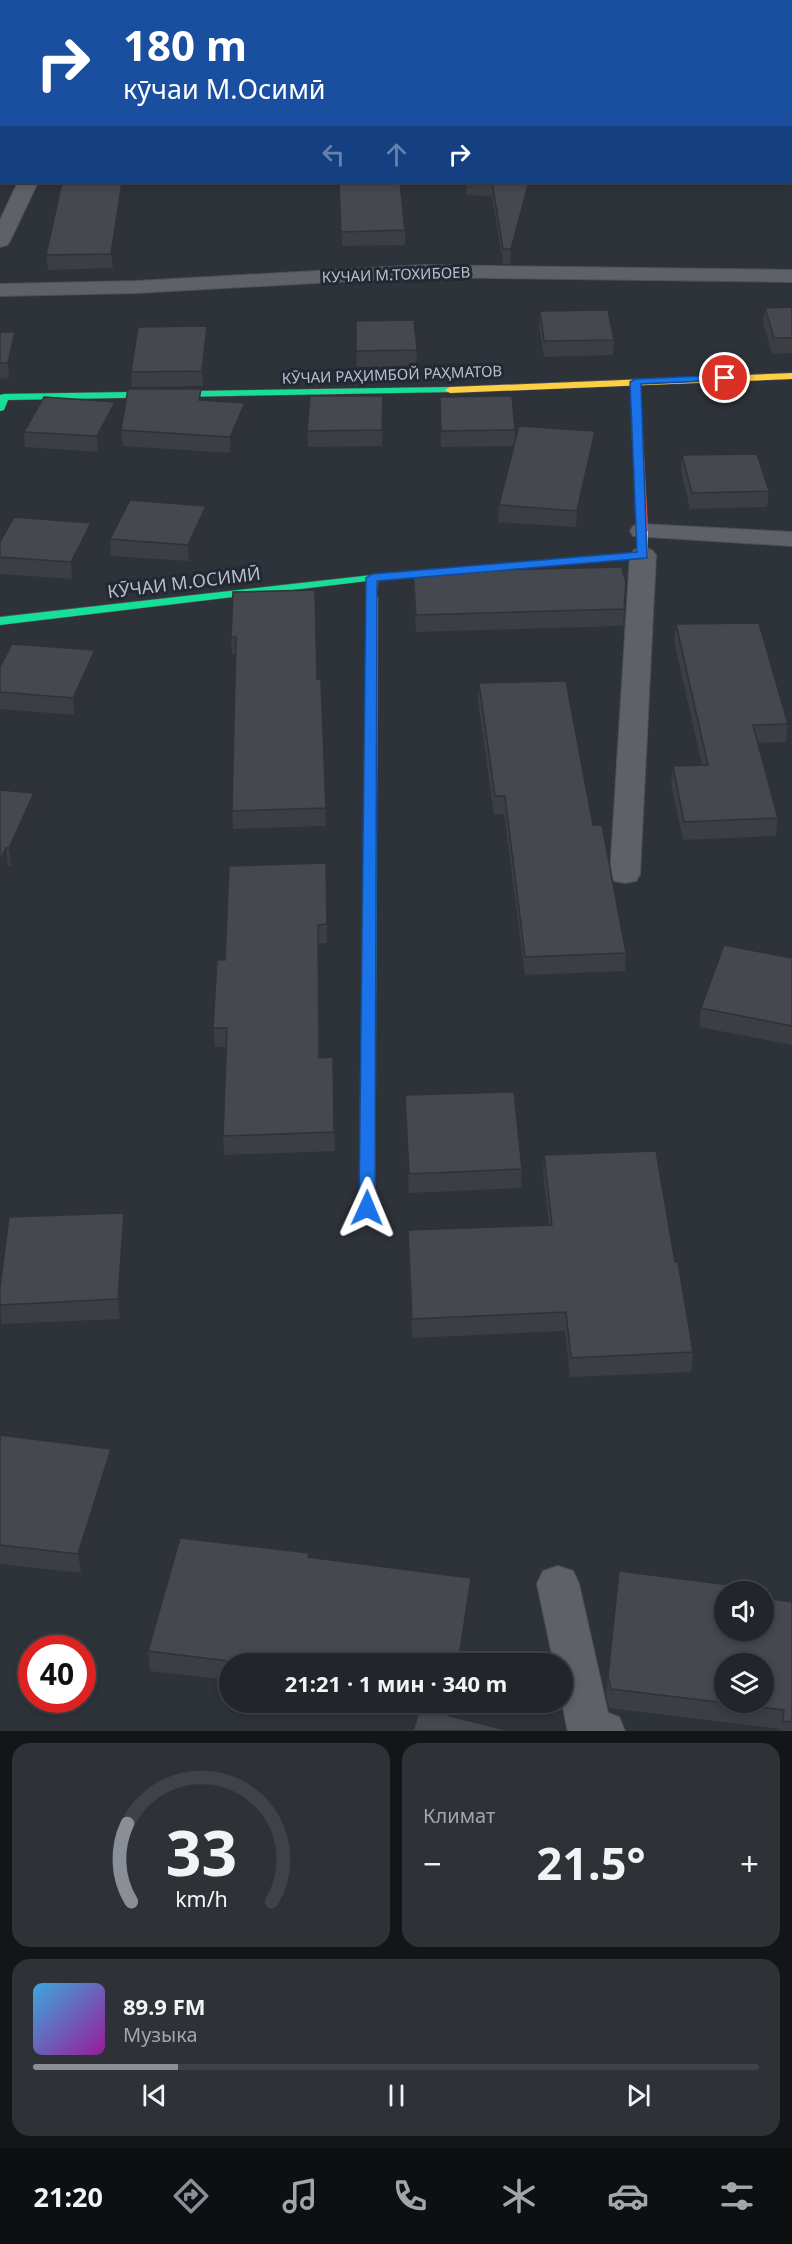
<!DOCTYPE html>
<html lang="ru">
<meta charset="utf-8">
<style>
:root{--surface:#22262b;--page:#2e3237;--text:#f1f3f6;--muted:#a2a5a9;--line:#3f4347;--accent:#898e97}
body{margin:0;font-family:"Noto Sans",sans-serif;background:var(--page);color:var(--text);height:100vh;display:flex;flex-direction:column;font-size:22px;white-space:nowrap}
*{box-sizing:border-box;margin:0}
p{font-size:20px;color:var(--muted)}
.icon{flex:none;width:33px;height:33px;fill:none;stroke:currentColor;stroke-width:2;stroke-linecap:round;stroke-linejoin:round}
.map{position:relative;height:1731px;overflow:hidden}
.drawer{display:flex;flex-direction:column;gap:12px;padding:12px;background:#131518;flex:1}
.drawer>*{flex:none}
.banner{position:absolute;left:0px;top:0px;width:792px;height:183px;box-shadow:0 3px 9px #0003,0 0 0 2px var(--line);background:#1a4fa0;color:#fff;overflow:hidden}
.tools{position:absolute;left:714px;top:1581px;display:grid;gap:12px}
.tools a{display:grid;place-items:center;width:60px;height:60px;border-radius:50%;background:var(--surface);box-shadow:0 3px 9px #0003,0 0 0 2px var(--line);font-size:30px}
.speed{position:absolute;left:18px;top:1635px;display:flex;gap:12px;font-size:30px;font-weight:700;text-align:center}
.speed>*{display:grid;place-content:center;width:78px;height:78px;border-radius:50%;background:var(--surface);box-shadow:0 3px 9px #0003,0 0 0 2px var(--line);line-height:1}
.speed .limit{border:9px solid #d22;background:#fff;color:#111}
.pin{position:absolute;display:grid;place-items:center;width:51px;height:51px;color:#fff;margin:-26px;border:3px solid #fff;border-radius:50%;box-shadow:0 2px 6px #0007}
.me{position:absolute;width:66px;margin:-33px;rotate:1deg;stroke-linejoin:round;filter:drop-shadow(0 0 4px #0008)}
.turn{display:flex;align-items:center;gap:21px;height:126px;padding:0 24px;font-size:27px}
.turn .icon{width:78px;height:78px;stroke-width:2.5}
.turn b{display:block;font-size:42px;line-height:51px}
.lanes{display:flex;align-items:center;height:57px;padding:0 24px;background:#0003;justify-content:center;gap:30px;direction:ltr}
.lanes .off{opacity:.35}
.big{font-size:45px;font-weight:700;line-height:1.1}
.drawer .widget{flex:1;display:flex;flex-direction:column;justify-content:center;gap:9px;min-width:0;padding:0 21px;border-radius:18px;background:var(--page)}
.drawer .dial{align-items:center;gap:0}
.dial svg{height:156px;overflow:visible;fill:none;stroke:var(--line);stroke-width:7;stroke-linecap:round;text-anchor:middle}
.dial text{fill:var(--text);stroke:none}
.song{display:flex;align-items:center;gap:18px}
.cover{width:72px;height:72px;border-radius:9px;background:linear-gradient(135deg,hsl(200 70% 55%),hsl(300 70% 35%))}
.played{height:6px;border-radius:3px;background:linear-gradient(90deg,var(--accent) 20%,var(--line) 20%)}
.keys{display:flex;justify-content:space-around;direction:ltr}
.heat{display:flex;justify-content:space-between;align-items:center;font-size:33px;direction:ltr}
.drawer .tiles{flex:1;display:grid;gap:12px;grid-template-columns:1fr 1fr}
.widget:last-child{grid-column:span 2}
.trip{position:absolute;left:219px;top:1653px;width:354px;height:60px;border-radius:30px;background:var(--surface);box-shadow:0 3px 9px #0003,0 0 0 2px var(--line);font-weight:700;line-height:60px;text-align:center}
.tab-bar{display:flex;height:96px;justify-content:space-around;align-items:center;background:#0e0f11;color:var(--muted)}
.tab-bar .icon{width:42px;height:42px}
.tab-bar .active{color:var(--accent)}
.tab-bar b{font-size:27px;color:var(--text)}
.map>svg:first-child{display:block}
.lines{fill:none;stroke-linecap:round;stroke-linejoin:round}
.street-casing{stroke:#4c4f54;stroke-width:2}
.fast-casing{stroke:#4c4f54;stroke-width:1}
.slow-casing{stroke:#4c4f54;stroke-width:1}
.jam-casing{stroke:#4c4f54;stroke-width:1}
.street{fill:#5e6167;fill-rule:evenodd}
.fast{fill:#16e098;fill-rule:evenodd}
.slow{fill:#ffcf43;fill-rule:evenodd}
.jam{fill:#f24e42;fill-rule:evenodd}
.wall{fill:#3b3e43}
.shaded-wall{fill:#303237}
.building{fill:#45484e;stroke:#303237;stroke-width:1.5;fill-rule:evenodd}
.route{fill:#1a73e8;stroke:#114b97;stroke-width:1.5}
.labels{text-anchor:middle;dominant-baseline:central;stroke-width:6;stroke-linejoin:round;paint-order:stroke}
.far-street-label{font-size:15px;fill:#babfc9;stroke:#222934}
.street-label{font-size:18px;fill:#babfc9;stroke:#222934}
</style>
<div class="map">
<svg width="792" height="1731" viewBox="0 0 792 1731">
<rect width="100%" height="100%" fill="#2e3339"/>
<g class="lines">
<g class="street-casing">
<g id="street">
<polygon points="236,0 255,0 235,2"/>
<polygon points="0,78 2,78 0,89"/>
<rect x="790" y="106" width="2" height="10"/>
<polygon points="18,182 38,182 10,241 7,245 0,247 0,220"/>
<polygon points="424,265 792,270 792,282 424,277 137,293 0,296 0,284 137,281"/>
<polygon points="642,524 792,532 792,546 633,536 630,531 633,526"/>
<polygon points="643,547 652,550 656,555 640,874 636,881 625,883 614,881 610,874 630,555 634,550"/>
<polygon points="558,1566 573,1571 579,1584 608,1713 619,1717 625,1731 568,1731 567,1728 562,1702 562,1664 554,1664 537,1584 543,1571"/>
</g>
</g>
<g class="fast-casing">
<g id="fast">
<polygon points="450,387 454,388 454,392 8,400 4,410 0,411 0,395 4,394"/>
<polygon points="372,575 378,578 376,580 0,625 0,617"/>
<polygon points="372,594 378,597 375,1208 373,1212 367,1214 361,1212 359,1208 366,597"/>
</g>
</g>
<g class="slow-casing">
<g id="slow">
<polygon points="792,373 792,379 450,393 445,390 450,387"/>
<polygon points="642,528 648,531 647,557 378,581 376,599 368,599 366,597 366,578 372,575 637,552 636,531"/>
</g>
</g>
<g class="jam-casing">
<polygon id="jam" points="635,379 640,382 648,531 642,534 636,531 630,382"/>
</g>
<use href="#street" class="street"/>
<use href="#fast" class="fast"/>
<use href="#slow" class="slow"/>
<use href="#jam" class="jam"/>
</g>
<g class="wall">
<polygon points="126,182 113,268 48,270 46,255"/>
<polygon points="339,182 405,230 405,245 342,246"/>
<polygon points="467,182 532,182 510,264 503,264 492,196 466,195"/>
<polygon points="792,307 792,353 772,354 763,323 765,308"/>
<polygon points="540,311 614,340 613,355 544,357 539,326"/>
<polygon points="356,321 417,350 416,366 357,367"/>
<polygon points="207,326 208,342 203,386 132,387 131,372"/>
<polygon points="0,332 15,332 17,347 9,378 0,379"/>
<polygon points="440,397 515,430 515,444 594,447 576,527 498,522 499,505 514,446 441,447"/>
<polygon points="201,400 245,403 246,419 230,453 123,446 121,430"/>
<polygon points="383,412 382,446 308,447 307,431"/>
<polygon points="116,418 98,452 25,447 24,432"/>
<polygon points="682,455 769,491 767,507 690,509 681,471"/>
<polygon points="206,522 189,561 111,556 110,539"/>
<polygon points="93,539 72,579 0,574 0,557"/>
<polygon points="413,572 626,583 623,626 416,632 413,588"/>
<polygon points="233,592 317,679 321,679 326,826 233,829 232,811 236,654 232,654 231,637"/>
<polygon points="676,624 788,724 786,742 758,743 778,818 776,836 683,840 671,784 673,766 702,765 674,641"/>
<polygon points="0,667 97,668 75,715 0,709"/>
<polygon points="479,683 593,825 626,953 625,971 525,975 504,814 494,814 478,701"/>
<polygon points="0,790 36,811 11,866 8,866 0,883"/>
<polygon points="326,863 327,943 318,943 320,1058 333,1057 335,1151 224,1155 223,1136 227,1047 215,1047 213,1028 225,960"/>
<polygon points="792,958 792,1045 699,1027 701,1008"/>
<polygon points="405,1095 522,1169 521,1188 409,1193 405,1114"/>
<polygon points="544,1155 675,1262 693,1352 691,1372 570,1377 565,1331 412,1338 408,1249 408,1230 549,1225 543,1174"/>
<polygon points="124,1213 126,1232 120,1319 1,1324 0,1287"/>
<polygon points="0,1435 111,1449 113,1469 81,1573 0,1564"/>
<polygon points="309,1557 470,1597 460,1664 230,1664 230,1680 150,1671 148,1651"/>
<polygon points="619,1571 724,1630 792,1602 792,1731 780,1731 780,1729 609,1708 606,1695"/>
<polygon points="363,1702 454,1702 452,1716 420,1709"/>
</g>
<g class="shaded-wall">
<polygon points="213,0 235,0 234,2 210,2"/>
<polygon points="2,52 2,66 0,67 0,53"/>
<polygon points="122,182 126,182 113,268 111,254"/>
<polygon points="529,182 532,182 510,264 511,249"/>
<polygon points="207,326 208,342 203,386 202,371"/>
<polygon points="15,332 17,347 9,378 8,363"/>
<polygon points="115,402 116,418 98,452 97,436"/>
<polygon points="245,403 246,419 230,453 230,437"/>
<polygon points="595,431 594,447 576,527 577,511"/>
<polygon points="206,506 206,522 189,561 188,545"/>
<polygon points="91,523 93,539 72,579 71,562"/>
<polygon points="95,650 97,668 75,715 73,698"/>
<polygon points="34,793 36,811 11,866 9,848"/>
<polygon points="6,848 8,866 0,883 0,860"/>
<polygon points="124,1213 126,1232 120,1319 118,1299"/>
<polygon points="111,1449 113,1469 81,1573 78,1554"/>
<polygon points="471,1578 470,1597 460,1664 458,1664"/>
<polygon points="452,1702 454,1702 450,1731 449,1716"/>
</g>
<g class="building">
<polygon points="82,0 213,0 210,2 78,2"/>
<rect x="400" y="0" width="123" height="2"/>
<polygon points="0,37 2,37 2,52 0,53"/>
<polygon points="62,182 122,182 111,254 46,255"/>
<polygon points="339,182 400,182 405,230 341,232"/>
<polygon points="478,182 529,182 511,249 503,249 492,182"/>
<polygon points="792,307 792,338 774,338 765,308"/>
<polygon points="608,310 614,340 544,341 540,311"/>
<polygon points="414,320 417,350 356,351 356,321"/>
<polygon points="207,326 202,371 131,372 138,327"/>
<polygon points="0,332 15,332 8,363 0,363"/>
<polygon points="128,389 201,389 199,400 245,403 230,437 121,430"/>
<polygon points="310,396 383,396 382,430 307,431"/>
<polygon points="512,396 515,430 441,431 440,397"/>
<polygon points="44,397 115,402 97,436 24,432"/>
<polygon points="519,426 595,431 577,511 499,505"/>
<polygon points="757,454 769,491 692,493 682,455"/>
<polygon points="130,500 206,506 188,545 110,539"/>
<polygon points="14,517 91,523 71,562 0,557 0,542"/>
<polygon points="622,567 626,583 624,609 416,615 413,572"/>
<polygon points="315,590 317,679 321,679 326,808 232,811 236,637 231,637 233,592"/>
<polygon points="759,623 788,724 753,725 778,818 684,822 673,766 708,765 676,624"/>
<polygon points="12,644 95,650 73,698 0,692 0,667"/>
<polygon points="566,681 593,825 602,825 626,953 525,957 505,796 495,796 479,683"/>
<polygon points="0,790 34,793 9,848 6,848 0,860"/>
<polygon points="326,863 327,924 318,925 319,1058 333,1057 334,1132 223,1136 227,1028 213,1028 217,960 225,960 229,866"/>
<polygon points="724,945 792,958 792,1026 701,1008"/>
<polygon points="514,1092 522,1169 409,1174 405,1095"/>
<polygon points="656,1151 675,1262 678,1262 693,1352 571,1358 566,1312 412,1319 408,1230 552,1225 544,1155"/>
<polygon points="124,1213 118,1299 0,1305 0,1287 9,1217"/>
<polygon points="0,1435 111,1449 78,1554 0,1545"/>
<polygon points="180,1538 309,1553 308,1557 471,1578 458,1664 252,1664 148,1651"/>
<path d="M619,1571l134,17v4h-29v38h40v-32l28,4v120l-9,-1 1,-11 -173,-21 -3,-13zM724,1664h40v38h-40z"/>
<polygon points="422,1702 452,1702 449,1716 510,1731 413,1731"/>
</g>
<polygon class="route" points="725,375 729,376 729,380 641,384 647,558 377,581 375,1208 373,1212 361,1212 359,1208 366,578 372,574 637,552 630,382 635,379"/>
<g class="labels">
<g class="far-street-label">
<text transform="translate(396 274) rotate(-2)">КУЧАИ М.ТОХИБОЕВ</text>
<text transform="translate(392 374) rotate(-2)">КӮЧАИ РАҲИМБОЙ РАҲМАТОВ</text>
</g>
<g class="street-label">
<text transform="translate(184 582) rotate(-7)">КӮЧАИ М.ОСИМӢ</text>
</g>
</g>
</svg>
<div class="tools">
<a><svg class="icon" aria-label="sound" viewBox="0 0 24 24"><path d="M4 9h4l5-4v14l-5-4H4zM17 9q2 3 0 6"/></svg></a>
<a><svg class="icon" aria-label="layers" viewBox="0 0 24 24"><path d="M12 4l9 5-9 5-9-5zM3 14l9 5 9-5"/></svg></a>
</div>
<div class="speed"><div class="limit">40</div></div>
<div class="pin" style="left:725px;top:378px;background:#d93025"><svg class="icon" aria-label="arrive" viewBox="0 0 24 24"><path d="M6 21V4h12l-3 4 3 4H6"/></svg></div>
<svg class="me" style="left:367px;top:1208px" viewBox="-20 -20 40 40"><path d="M0-17L14 15 0 8-14 15z" fill="#1a73e8" stroke="#fff" stroke-width="4"/></svg>
<div class="trip">21:21 · 1 мин · 340 m</div>
<div class="banner">
<div class="turn"><svg class="icon" aria-label="right" viewBox="0 0 24 24"><path d="M7 20v-9h11M14 6l5 5-5 5"/></svg><div><b>180 m</b>кӯчаи М.Осимӣ</div></div>
<div class="lanes"><svg class="icon off" aria-label="left" viewBox="0 0 24 24"><path d="M17 20v-9H6M10 6l-5 5 5 5"/></svg><svg class="icon off" aria-label="ahead" viewBox="0 0 24 24"><path d="M12 20V5M6 11l6-6 6 6"/></svg><svg class="icon" aria-label="right" viewBox="0 0 24 24"><path d="M7 20v-9h11M14 6l5 5-5 5"/></svg></div>
</div>
</div>
<section class="drawer">
<div class="tiles">
<div class="widget dial"><svg viewBox="0 0 100 80">
<path d="M14 69A42 42 0 1 1 86 69"/>
<path d="M14 69A42 42 0 0 1 12 29" stroke="#898e97"/>
<text x="50" y="56" font-size="32" font-weight="700">33</text>
<text x="50" y="72" font-size="11">km/h</text>
</svg></div>
<div class="widget"><p>Климат</p>
<div class="heat"><a>−</a><b class="big">21.5°</b><a>+</a></div>
</div>
<div class="widget">
<div class="song"><i class="cover"></i><div><b>89.9 FM</b><p>Музыка</p></div></div>
<div class="played"></div>
<div class="keys"><svg class="icon" aria-label="previous" viewBox="0 0 24 24"><path d="M18 5L8 12l10 7zM5 5v14"/></svg><svg class="icon" aria-label="pause" viewBox="0 0 24 24"><path d="M8 5v14M16 5v14"/></svg><svg class="icon" aria-label="next" viewBox="0 0 24 24"><path d="M6 5l10 7-10 7zM19 5v14"/></svg></div>
</div>
</div>
</section>
<nav class="tab-bar">
<b>21:20</b>
<svg class="icon active" aria-label="directions" viewBox="0 0 24 24"><path d="M12 3l9 9-9 9-9-9zM9 14v-3h6M13 9l2 2-2 2"/></svg>
<svg class="icon" aria-label="music" viewBox="0 0 24 24"><path d="M9 18V5l10-2v13"/><circle cx="6" cy="18" r="3"/><circle cx="16" cy="16" r="3"/></svg>
<svg class="icon" aria-label="phone" viewBox="0 0 24 24"><path d="M5 4h4l2 5-3 2q2 4 5 5l2-3 5 2v4C11 20 4 13 5 4z"/></svg>
<svg class="icon" aria-label="climate" viewBox="0 0 24 24"><path d="M12 3v18M4 7l16 10M4 17L20 7"/></svg>
<svg class="icon" aria-label="car" viewBox="0 0 24 24"><path d="M5 17H2v-5l4-1 3-4h7l3 4 3 1v5h-3M9 17h6M6 11h13"/><circle cx="7" cy="17" r="2"/><circle cx="17" cy="17" r="2"/></svg>
<svg class="icon" aria-label="filters" viewBox="0 0 24 24"><path d="M4 7h16M4 17h16"/><circle cx="9" cy="7" r="2"/><circle cx="15" cy="17" r="2"/></svg>
</nav>
